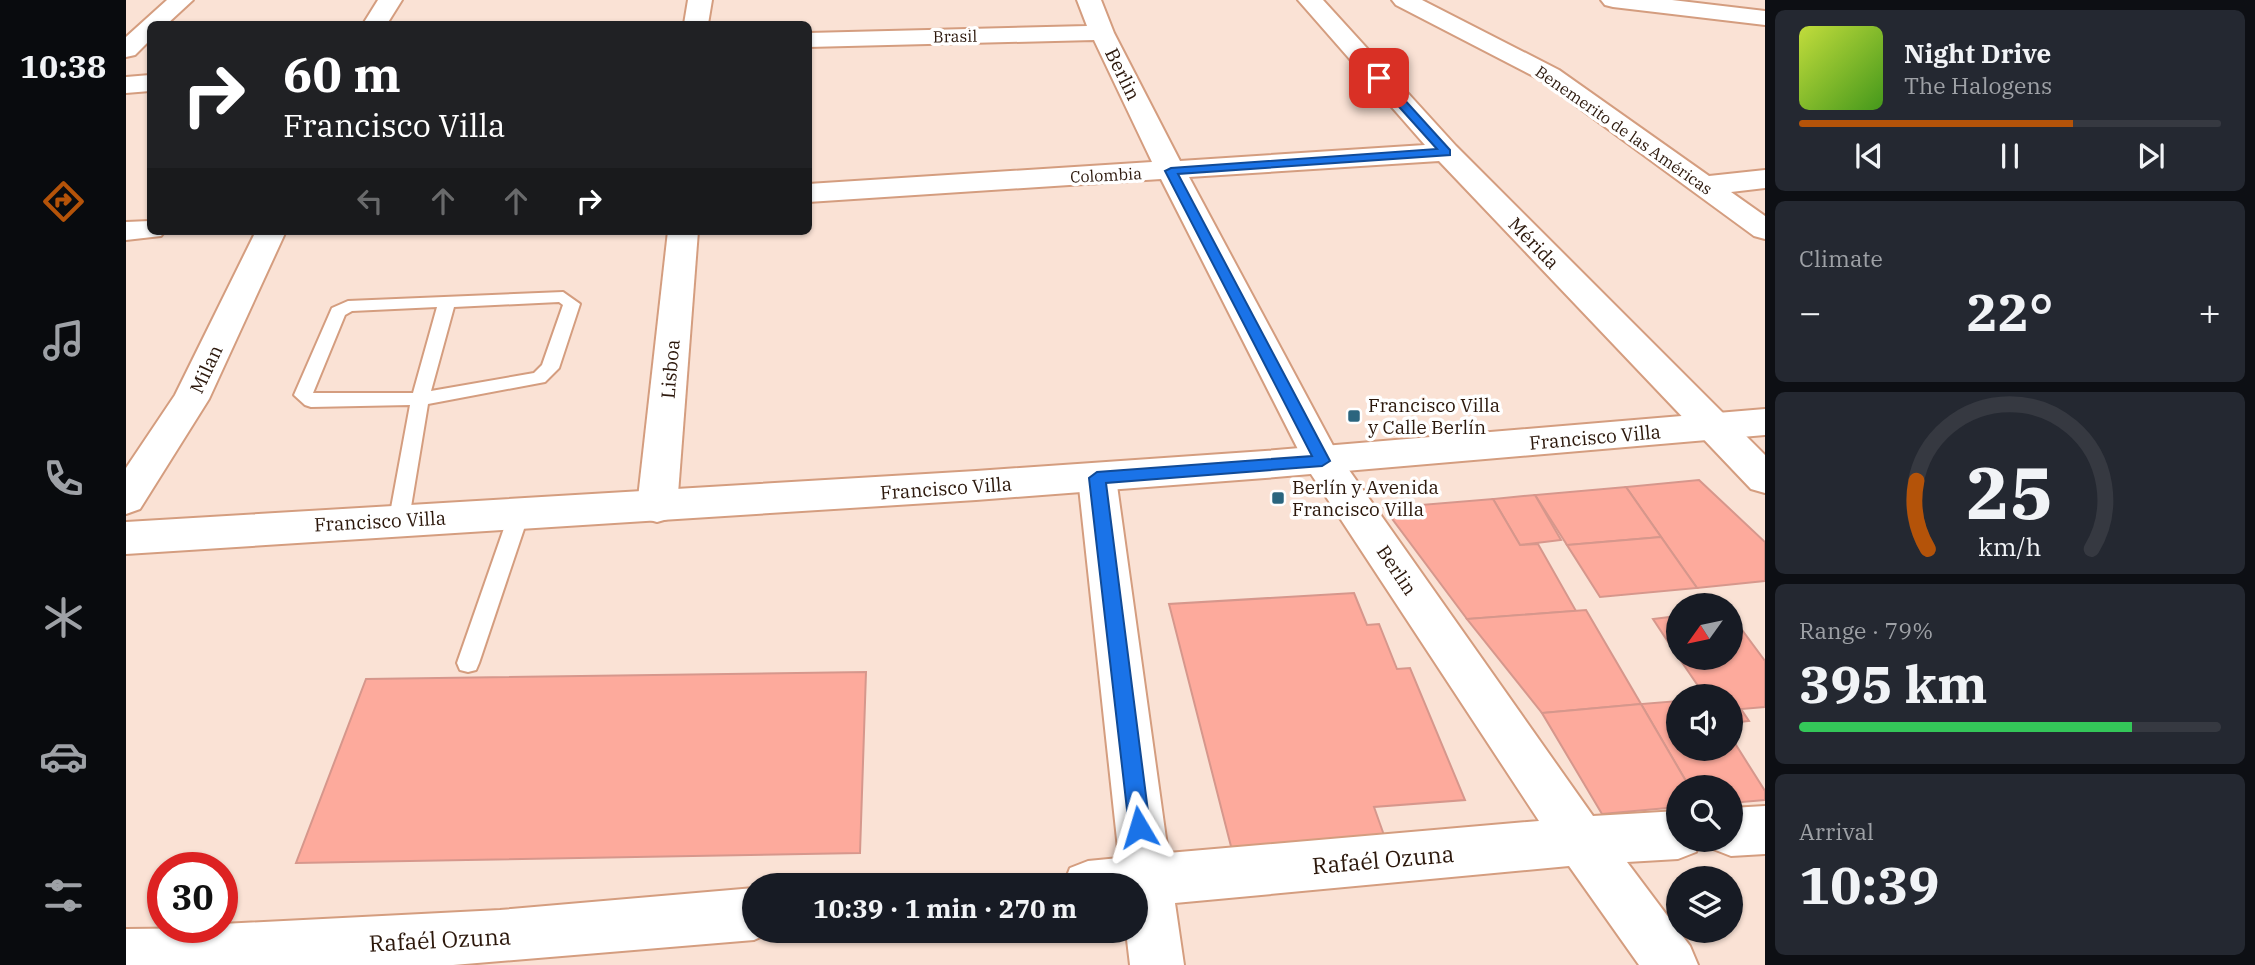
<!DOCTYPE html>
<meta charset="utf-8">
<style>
:root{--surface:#171b24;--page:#242831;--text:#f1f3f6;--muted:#9ea1a6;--line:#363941;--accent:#b45309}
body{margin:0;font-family:"IBM Plex Serif",serif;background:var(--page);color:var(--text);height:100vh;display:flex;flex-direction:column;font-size:26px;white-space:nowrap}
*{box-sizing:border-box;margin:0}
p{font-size:23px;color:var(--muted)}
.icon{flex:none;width:38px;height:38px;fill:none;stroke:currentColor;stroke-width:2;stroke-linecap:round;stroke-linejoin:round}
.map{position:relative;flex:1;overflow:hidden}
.drawer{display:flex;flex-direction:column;gap:10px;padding:10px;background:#0d0f14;width:490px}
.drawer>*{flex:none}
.top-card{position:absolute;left:21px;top:21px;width:665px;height:214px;border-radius:10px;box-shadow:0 2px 5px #0004;background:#202124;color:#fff;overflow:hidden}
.needle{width:46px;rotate:237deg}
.fabs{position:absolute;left:1540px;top:593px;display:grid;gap:14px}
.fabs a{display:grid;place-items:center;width:77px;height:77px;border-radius:50%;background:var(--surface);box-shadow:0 2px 5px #0004;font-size:35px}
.speed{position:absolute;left:21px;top:852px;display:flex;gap:14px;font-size:35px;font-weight:700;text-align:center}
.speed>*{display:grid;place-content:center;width:91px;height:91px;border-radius:50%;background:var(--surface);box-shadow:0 2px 5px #0004;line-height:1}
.speed .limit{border:10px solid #d22;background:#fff;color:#111}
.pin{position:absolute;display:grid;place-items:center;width:60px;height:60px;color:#fff;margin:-30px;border-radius:14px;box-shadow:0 4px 10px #0006}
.me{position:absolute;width:77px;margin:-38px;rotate:353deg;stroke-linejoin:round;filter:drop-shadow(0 0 5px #0008)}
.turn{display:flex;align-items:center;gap:24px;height:147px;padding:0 21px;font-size:32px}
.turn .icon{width:91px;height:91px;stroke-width:2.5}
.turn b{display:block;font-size:49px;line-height:60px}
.lanes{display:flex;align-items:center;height:66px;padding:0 21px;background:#0003;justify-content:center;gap:35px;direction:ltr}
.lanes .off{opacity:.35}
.big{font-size:52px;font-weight:800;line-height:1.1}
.drawer .tile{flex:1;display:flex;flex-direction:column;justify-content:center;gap:10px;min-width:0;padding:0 24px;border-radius:10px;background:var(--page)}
.drawer .dial{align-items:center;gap:0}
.dial svg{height:182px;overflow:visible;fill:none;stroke:var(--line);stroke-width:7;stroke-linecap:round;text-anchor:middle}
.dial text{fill:var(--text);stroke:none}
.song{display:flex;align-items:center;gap:21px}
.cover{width:84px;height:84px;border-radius:10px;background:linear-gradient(135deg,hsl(70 70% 55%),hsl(100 70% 35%))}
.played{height:7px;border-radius:4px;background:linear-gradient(90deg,var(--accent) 65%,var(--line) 65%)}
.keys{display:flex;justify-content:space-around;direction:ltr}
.heat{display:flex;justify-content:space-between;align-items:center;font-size:38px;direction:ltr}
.charge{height:10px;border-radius:5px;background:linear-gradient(90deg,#34c759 79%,var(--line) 0)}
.trip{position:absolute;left:616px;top:873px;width:406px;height:70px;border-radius:35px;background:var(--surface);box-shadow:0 2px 5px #0004;font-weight:800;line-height:70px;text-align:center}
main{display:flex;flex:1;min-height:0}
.dock{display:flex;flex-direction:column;width:126px;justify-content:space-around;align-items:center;background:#090b0e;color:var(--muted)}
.dock .icon{width:49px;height:49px}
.dock .selected{color:var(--accent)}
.dock b{font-size:32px;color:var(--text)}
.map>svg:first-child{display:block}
.building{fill:#fdaa9c;stroke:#d6978c;stroke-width:2}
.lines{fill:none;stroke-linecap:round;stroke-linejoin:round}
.lane-casing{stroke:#d49d7f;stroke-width:4}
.street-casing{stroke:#d49d7f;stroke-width:4}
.secondary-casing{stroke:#d49d7f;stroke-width:4}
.lane{fill:#fff;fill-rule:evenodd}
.street{fill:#fff;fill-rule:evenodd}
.secondary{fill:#fff;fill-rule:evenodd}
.route{fill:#1a73e8;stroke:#114b97;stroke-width:2}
.poi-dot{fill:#2b657e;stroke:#fff;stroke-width:2.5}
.labels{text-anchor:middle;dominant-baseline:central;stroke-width:7;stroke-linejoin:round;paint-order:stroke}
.far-street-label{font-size:16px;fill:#2c180c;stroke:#fff}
.street-label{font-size:19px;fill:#2c180c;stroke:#fff}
.poi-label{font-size:19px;fill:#2c180c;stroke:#fff;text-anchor:start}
.near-street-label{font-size:23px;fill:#2c180c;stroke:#fff}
</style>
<main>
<nav class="dock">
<b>10:38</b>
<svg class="icon selected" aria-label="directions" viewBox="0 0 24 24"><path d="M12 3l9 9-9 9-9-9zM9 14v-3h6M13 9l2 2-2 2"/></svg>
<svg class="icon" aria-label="music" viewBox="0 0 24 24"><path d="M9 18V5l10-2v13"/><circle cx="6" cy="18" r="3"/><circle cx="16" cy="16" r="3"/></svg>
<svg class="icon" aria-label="phone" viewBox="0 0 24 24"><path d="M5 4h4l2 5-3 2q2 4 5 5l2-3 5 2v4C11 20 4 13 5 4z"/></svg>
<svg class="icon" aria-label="climate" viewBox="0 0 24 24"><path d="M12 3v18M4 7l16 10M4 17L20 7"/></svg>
<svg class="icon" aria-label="car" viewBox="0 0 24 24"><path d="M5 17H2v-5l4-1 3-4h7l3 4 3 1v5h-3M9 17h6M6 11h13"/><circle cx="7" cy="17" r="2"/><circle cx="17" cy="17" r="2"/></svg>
<svg class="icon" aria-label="filters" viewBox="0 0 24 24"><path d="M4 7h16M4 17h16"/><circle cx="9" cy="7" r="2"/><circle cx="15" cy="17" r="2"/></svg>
</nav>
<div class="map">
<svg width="1639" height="965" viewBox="0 0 1639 965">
<rect width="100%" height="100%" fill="#fae2d5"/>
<g class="building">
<polygon points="1573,480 1639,542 1639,581 1571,588 1500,487"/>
<polygon points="1500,487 1535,537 1441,545 1409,495"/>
<polygon points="1409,495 1435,540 1394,545 1367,499"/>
<polygon points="1367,499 1394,545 1412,544 1450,611 1341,619 1258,508"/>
<polygon points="1535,537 1571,588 1474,597 1441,545"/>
<polygon points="1228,593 1241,625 1253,624 1271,669 1284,668 1339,800 1248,807 1264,852 1109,862 1043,604"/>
<polygon points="1460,610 1515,704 1416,713 1341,619"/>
<polygon points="1605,615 1639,661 1639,707 1615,709 1623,721 1605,723 1605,696 1579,696 1553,658 1605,658"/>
<polygon points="1552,616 1552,657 1527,619"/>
<polygon points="740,672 734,853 170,863 240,679"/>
<polygon points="1552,701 1552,749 1605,749 1605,737 1639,791 1639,800 1605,803 1605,788 1564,788 1515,704"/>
<polygon points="1515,704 1564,788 1552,788 1552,807 1476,814 1416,713"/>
</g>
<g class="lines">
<g class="lane-casing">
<g id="lane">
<path d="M437,292l17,12 -21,64 -14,14 -117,22 -19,115 -3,5 -7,3 -7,-3 -3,-5 21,-114 -99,2 -6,-2 -11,-10 38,-87 16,-7zM433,302l4,3 -21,60 -8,8 -103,18 23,-84zM311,307l-24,86h-100l32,-78 7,-4z"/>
<polygon points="393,506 400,509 403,514 353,663 350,670 342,672 334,670 331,663 383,514 386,509"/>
</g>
</g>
<g class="street-casing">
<g id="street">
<polygon points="252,0 276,0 261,24 237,24"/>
<polygon points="562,0 586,0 582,24 558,24"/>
<polygon points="951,0 975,0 988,33 1054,161 1299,145 1172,0 1197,0 1330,146 1639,455 1639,493 1625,489 1313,161 1063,177 1211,453 1467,816 1552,811 1552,840 1575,840 1570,852 1552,859 1501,862 1564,946 1572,965 1513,965 1443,866 1049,903 1058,965 1004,965 1000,931 1010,931 1010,886 937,886 944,868 962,861 993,858 952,478 957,468 971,464 985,468 990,478 1042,853 1413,821 1183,471 1035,179 682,202 682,184 1026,162 968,40 682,47 682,33 961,26"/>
<polygon points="1266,0 1296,0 1433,70 1583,176 1639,170 1639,188 1605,192 1639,216 1639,239 1628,236 1415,80 1270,5"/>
<polygon points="1475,0 1546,0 1639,11 1639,25 1487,7 1479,5"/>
<polygon points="24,75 24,91 0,93 0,77"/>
<polygon points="24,221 24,231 39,231 35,236 0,240 0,222"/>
<polygon points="130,231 160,231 83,399 14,509 0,514 0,468 49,395"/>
<polygon points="542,231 572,231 551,507 545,518 531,522 517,518 511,507"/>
<polygon points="1639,806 1639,854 1605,856 1587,849 1584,840 1605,840 1605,808"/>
<polygon points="628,888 628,931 647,931 628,940 327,965 0,965 0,929 96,928 96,924 374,910"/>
</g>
</g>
<g class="secondary-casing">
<g id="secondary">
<polygon points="41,0 67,0 41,24 24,24 24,40 9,55 0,57 0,37"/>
<polygon points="1639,409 1639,435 1139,478 850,500 0,554 0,522 850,471 1139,451"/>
</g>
</g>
<use href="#lane" class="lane"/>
<use href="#street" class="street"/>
<use href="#secondary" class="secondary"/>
</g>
<polygon class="route" points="1249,76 1257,76 1324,150 1324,155 1052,174 1204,461 1196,466 980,483 1024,827 1021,834 1013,836 1006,834 1003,827 963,478 971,472 1186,456 1039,171 1045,168 1311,149 1249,80"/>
<g class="poi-dot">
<rect x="1221" y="409" width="14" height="14" rx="3.5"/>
<rect x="1145" y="491" width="14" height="14" rx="3.5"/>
</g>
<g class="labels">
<g class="far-street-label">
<text transform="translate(829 36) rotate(-1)">Brasil</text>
<text transform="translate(1498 130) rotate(35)">Benemerito de las Américas</text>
<text transform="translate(980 175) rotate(-3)">Colombia</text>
</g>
<g class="street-label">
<text transform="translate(997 74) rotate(64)">Berlin</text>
<text transform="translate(1408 243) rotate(46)">Mérida</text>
<text transform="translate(80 369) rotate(-65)">Milan</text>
<text transform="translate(544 369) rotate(-85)">Lisboa</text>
<text transform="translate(1469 437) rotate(-5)">Francisco Villa</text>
<text transform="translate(820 488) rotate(-4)">Francisco Villa</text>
<text transform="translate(254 521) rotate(-3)">Francisco Villa</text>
<text transform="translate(1271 570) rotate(56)">Berlin</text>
</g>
<g class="poi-label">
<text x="1242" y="405">Francisco Villa<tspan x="1242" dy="22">y Calle Berlín</tspan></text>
<text x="1166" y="487">Berlín y Avenida<tspan x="1166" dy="22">Francisco Villa</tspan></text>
</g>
<g class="near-street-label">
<text transform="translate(1257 859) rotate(-5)">Rafaél Ozuna</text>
<text transform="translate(314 939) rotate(-3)">Rafaél Ozuna</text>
</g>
</g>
</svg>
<div class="fabs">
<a><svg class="needle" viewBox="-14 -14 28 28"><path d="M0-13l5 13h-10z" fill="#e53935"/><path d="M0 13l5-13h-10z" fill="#9ea1a6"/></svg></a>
<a><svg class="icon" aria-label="sound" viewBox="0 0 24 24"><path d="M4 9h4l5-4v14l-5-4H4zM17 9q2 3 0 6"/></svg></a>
<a><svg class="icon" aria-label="search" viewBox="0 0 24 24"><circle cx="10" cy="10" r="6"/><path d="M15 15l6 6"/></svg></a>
<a><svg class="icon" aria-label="layers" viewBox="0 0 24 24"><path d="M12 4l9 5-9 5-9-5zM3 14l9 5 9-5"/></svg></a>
</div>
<div class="speed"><div class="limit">30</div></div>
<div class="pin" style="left:1253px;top:78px;background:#d93025"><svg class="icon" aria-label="arrive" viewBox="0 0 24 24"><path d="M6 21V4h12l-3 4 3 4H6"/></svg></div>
<svg class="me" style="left:1013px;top:827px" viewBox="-20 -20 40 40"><path d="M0-17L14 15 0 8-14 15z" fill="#1a73e8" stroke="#fff" stroke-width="4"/></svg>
<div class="trip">10:39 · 1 min · 270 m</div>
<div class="top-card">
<div class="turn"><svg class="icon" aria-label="right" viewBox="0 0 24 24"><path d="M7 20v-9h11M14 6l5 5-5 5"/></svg><div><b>60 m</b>Francisco Villa</div></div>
<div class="lanes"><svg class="icon off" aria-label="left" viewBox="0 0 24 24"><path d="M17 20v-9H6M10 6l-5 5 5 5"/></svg><svg class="icon off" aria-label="ahead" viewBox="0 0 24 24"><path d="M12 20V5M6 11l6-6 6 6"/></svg><svg class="icon off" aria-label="ahead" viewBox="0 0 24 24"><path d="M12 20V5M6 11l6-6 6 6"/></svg><svg class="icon" aria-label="right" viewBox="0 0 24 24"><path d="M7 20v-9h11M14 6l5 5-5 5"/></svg></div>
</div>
</div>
<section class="drawer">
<div class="tile">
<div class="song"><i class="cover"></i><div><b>Night Drive</b><p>The Halogens</p></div></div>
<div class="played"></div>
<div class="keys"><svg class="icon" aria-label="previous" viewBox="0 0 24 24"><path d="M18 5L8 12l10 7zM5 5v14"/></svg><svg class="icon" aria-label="pause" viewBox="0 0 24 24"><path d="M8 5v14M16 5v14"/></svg><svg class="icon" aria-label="next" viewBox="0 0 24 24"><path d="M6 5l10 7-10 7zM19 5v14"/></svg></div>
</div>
<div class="tile"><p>Climate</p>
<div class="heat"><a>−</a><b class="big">22°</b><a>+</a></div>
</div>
<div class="tile dial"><svg viewBox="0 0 100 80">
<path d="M14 69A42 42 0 1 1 86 69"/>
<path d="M14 69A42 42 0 0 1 9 39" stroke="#b45309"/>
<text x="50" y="56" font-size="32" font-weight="700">25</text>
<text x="50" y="72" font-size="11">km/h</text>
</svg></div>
<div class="tile"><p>Range · 79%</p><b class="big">395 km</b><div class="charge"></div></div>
<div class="tile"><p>Arrival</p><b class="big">10:39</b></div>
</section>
</main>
